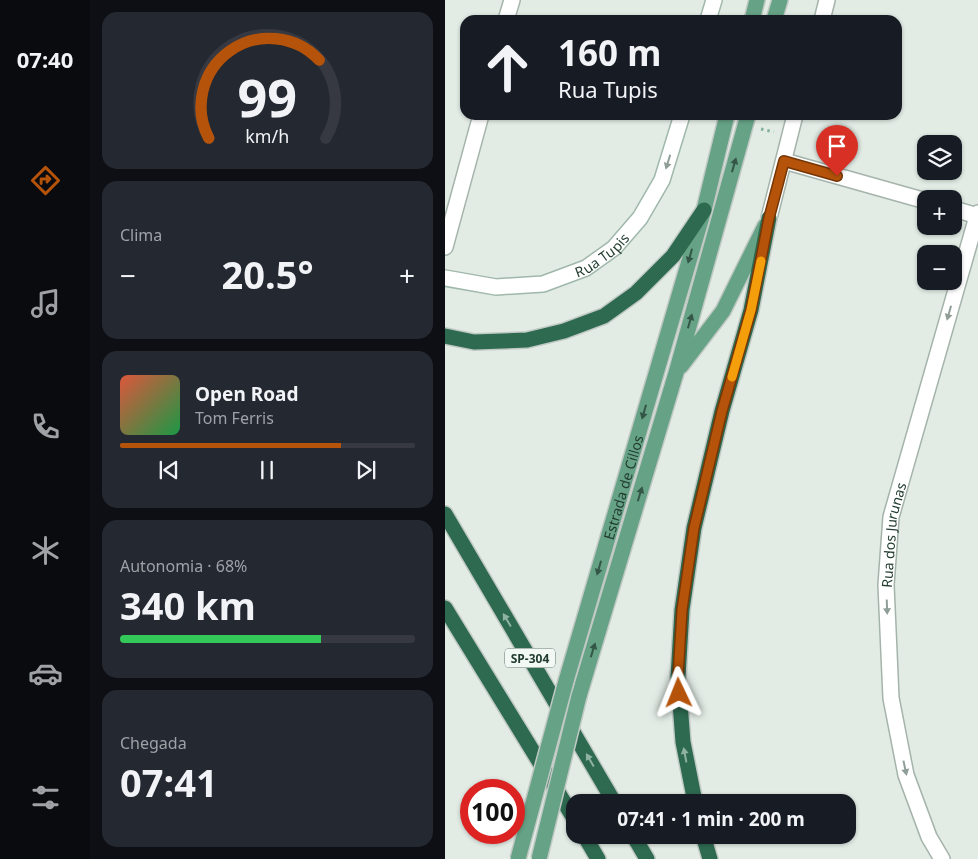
<!DOCTYPE html>
<html lang="pt">
<meta charset="utf-8">
<style>
:root{--surface:#171b24;--page:#242831;--text:#f1f3f6;--muted:#9ea1a6;--line:#363941;--accent:#b45309}
body{margin:0;font-family:"Noto Sans",sans-serif;background:var(--page);color:var(--text);height:100vh;display:flex;flex-direction:column;font-size:19px;white-space:nowrap}
*{box-sizing:border-box;margin:0}
p{font-size:16px;color:var(--muted)}
.icon{flex:none;width:28px;height:28px;fill:none;stroke:currentColor;stroke-width:2;stroke-linecap:round;stroke-linejoin:round}
.map{position:relative;flex:1;overflow:hidden}
.side{display:flex;flex-direction:column;gap:12px;padding:12px;background:#0d0f14;width:355px}
.side>*{flex:none}
.guide{position:absolute;left:15px;top:15px;width:442px;height:105px;border-radius:15px;box-shadow:0 1px 4px #0004;background:#171b24;color:var(--text);overflow:hidden}
.tools{position:absolute;left:472px;top:135px;display:grid;gap:10px}
.tools a{display:grid;place-items:center;width:45px;height:45px;border-radius:10px;background:var(--surface);box-shadow:0 1px 4px #0004;font-size:25px}
.speed{position:absolute;left:15px;top:779px;display:flex;gap:10px;font-size:25px;font-weight:700;text-align:center}
.speed>*{display:grid;place-content:center;width:65px;height:65px;border-radius:50%;background:var(--surface);box-shadow:0 1px 4px #0004;line-height:1}
.speed .limit{border:8px solid #d22;background:#fff;color:#111}
.pin{position:absolute;display:grid;place-items:center;width:42px;height:42px;color:#fff;margin:-51px -21px;border-radius:50% 50% 50% 0;rotate:-45deg;box-shadow:0 0 5px #0007}
.pin .icon{rotate:45deg}
.me{position:absolute;width:55px;margin:-28px;rotate:358deg;stroke-linejoin:round;filter:drop-shadow(0 0 4px #0008)}
.turn{display:flex;align-items:center;gap:18px;height:105px;padding:0 15px;font-size:22px}
.turn .icon{width:65px;height:65px;stroke-width:2.5}
.turn b{display:block;font-size:35px;line-height:42px}
.big{font-size:38px;font-weight:700;line-height:1.1}
.side .widget{flex:1;display:flex;flex-direction:column;justify-content:center;gap:8px;min-width:0;padding:0 18px;border-radius:15px;background:var(--page)}
.side .dial{align-items:center;gap:0}
.dial svg{height:130px;overflow:visible;fill:none;stroke:var(--line);stroke-width:7;stroke-linecap:round;text-anchor:middle}
.dial text{fill:var(--text);stroke:none}
.song{display:flex;align-items:center;gap:15px}
.cover{width:60px;height:60px;border-radius:8px;background:linear-gradient(135deg,hsl(10 70% 55%),hsl(140 70% 35%))}
.played{height:5px;border-radius:2px;background:linear-gradient(90deg,var(--accent) 75%,var(--line) 75%)}
.keys{display:flex;justify-content:space-around;direction:ltr}
.heat{display:flex;justify-content:space-between;align-items:center;font-size:28px;direction:ltr}
.charge{height:8px;border-radius:4px;background:linear-gradient(90deg,#34c759 68%,var(--line) 0)}
.trip{position:absolute;left:121px;top:794px;width:290px;height:50px;border-radius:15px;background:var(--surface);box-shadow:0 1px 4px #0004;font-weight:700;line-height:50px;text-align:center}
main{display:flex;flex:1;min-height:0}
.tabs{display:flex;flex-direction:column;width:90px;justify-content:space-around;align-items:center;background:#090b0e;color:var(--muted)}
.tabs .icon{width:35px;height:35px}
.tabs .selected{color:var(--accent)}
.tabs b{font-size:22px;color:var(--text)}
.map>svg:first-child{display:block}
.lines{fill:none;stroke-linecap:round;stroke-linejoin:round}
.minor-casing{stroke:#a5b4ab;stroke-width:18}
.tertiary-casing{stroke:#a5b4ab;stroke-width:18}
.secondary-casing{stroke:#a0b8ab;stroke-width:18}
.primary-casing{stroke:#c1c9c5;stroke-width:18}
.motorway-casing{stroke:#c1c9c5;stroke-width:18}
.path{stroke:#82b098;stroke-width:3;stroke-dasharray:2.5 4;stroke-linecap:butt}
.minor{stroke:#fff;stroke-width:15}
.tertiary{stroke:#fff;stroke-width:15}
.secondary{stroke:#fff;stroke-width:15}
.primary{stroke:#66a286;stroke-width:15}
.motorway{stroke:#2d6a50;stroke-width:15}
.primary-bridge-casing{stroke:#c1c9c5;stroke-width:18;stroke-linecap:butt}
.primary-bridge{stroke:#66a286;stroke-width:15}
.oneway{fill:#909e98}
.oneway2{fill:#335646}
.oneway3{fill:#90b2a2}
.route-casing{stroke:#753606;stroke-width:12}
.route{stroke:#b45309;stroke-width:9}
.slow{stroke:#f59e0b;stroke-width:9}
.labels{text-anchor:middle;dominant-baseline:central;stroke-width:4;stroke-linejoin:round;paint-order:stroke}
.shield{fill:#f2f9f4;stroke:#60756b;stroke-width:1}
.shield-label{font-size:12px;font-weight:bold;fill:#223d30}
.street-label{font-size:14px;fill:#223d30;stroke:#f2f9f4}
</style>
<main>
<nav class="tabs">
<b>07:40</b>
<svg class="icon selected" aria-label="directions" viewBox="0 0 24 24"><path d="M12 3l9 9-9 9-9-9zM9 14v-3h6M13 9l2 2-2 2"/></svg>
<svg class="icon" aria-label="music" viewBox="0 0 24 24"><path d="M9 18V5l10-2v13"/><circle cx="6" cy="18" r="3"/><circle cx="16" cy="16" r="3"/></svg>
<svg class="icon" aria-label="phone" viewBox="0 0 24 24"><path d="M5 4h4l2 5-3 2q2 4 5 5l2-3 5 2v4C11 20 4 13 5 4z"/></svg>
<svg class="icon" aria-label="climate" viewBox="0 0 24 24"><path d="M12 3v18M4 7l16 10M4 17L20 7"/></svg>
<svg class="icon" aria-label="car" viewBox="0 0 24 24"><path d="M5 17H2v-5l4-1 3-4h7l3 4 3 1v5h-3M9 17h6M6 11h13"/><circle cx="7" cy="17" r="2"/><circle cx="17" cy="17" r="2"/></svg>
<svg class="icon" aria-label="filters" viewBox="0 0 24 24"><path d="M4 7h16M4 17h16"/><circle cx="9" cy="7" r="2"/><circle cx="15" cy="17" r="2"/></svg>
</nav>
<section class="side">
<div class="widget dial"><svg viewBox="0 0 100 80">
<path d="M14 69A42 42 0 1 1 86 69"/>
<path d="M14 69A42 42 0 0 1 82 21" stroke="#b45309"/>
<text x="50" y="56" font-size="32" font-weight="700">99</text>
<text x="50" y="72" font-size="11">km/h</text>
</svg></div>
<div class="widget"><p>Clima</p>
<div class="heat"><a>−</a><b class="big">20.5°</b><a>+</a></div>
</div>
<div class="widget">
<div class="song"><i class="cover"></i><div><b>Open Road</b><p>Tom Ferris</p></div></div>
<div class="played"></div>
<div class="keys"><svg class="icon" aria-label="previous" viewBox="0 0 24 24"><path d="M18 5L8 12l10 7zM5 5v14"/></svg><svg class="icon" aria-label="pause" viewBox="0 0 24 24"><path d="M8 5v14M16 5v14"/></svg><svg class="icon" aria-label="next" viewBox="0 0 24 24"><path d="M6 5l10 7-10 7zM19 5v14"/></svg></div>
</div>
<div class="widget"><p>Autonomia · 68%</p><b class="big">340 km</b><div class="charge"></div></div>
<div class="widget"><p>Chegada</p><b class="big">07:41</b></div>
</section>
<div class="map">
<svg width="533" height="859" viewBox="0 0 533 859">
<rect width="100%" height="100%" fill="#e2ece5"/>
<g class="lines">
<g class="minor-casing">
<g id="minor">
<polyline points="61,20 67,0"/>
<polyline points="0,247 36,115"/>
<path id="s1" d="M497,859l-13,-22 -23,-62 -15,-77 -5,-113 5,-68 87,-304"/>
</g>
</g>
<g class="tertiary-casing">
<g id="tertiary">
<polyline points="377,20 382,0"/>
<polyline points="339,161 481,201"/>
<polyline points="509,209 533,216"/>
<polyline points="324,218 350,115"/>
</g>
</g>
<g class="secondary-casing">
<g id="secondary">
<polyline points="263,20 269,0"/>
<path id="s2" d="M0,278l51,9 47,-3 43,-16 28,-20 26,-30 22,-38 20,-65"/>
</g>
</g>
<g class="primary-casing">
<g id="primary">
<polyline points="307,20 312,0"/>
<polyline points="329,20 335,0"/>
<polyline points="236,366 278,311 320,226"/>
<path id="s3" d="M121,681l138,-471 23,-95"/>
<polyline points="134,696 231,373 303,115"/>
</g>
</g>
<g class="motorway-casing">
<g id="motorway">
<polyline points="0,336 29,342 82,340 119,331 159,316 191,293 228,256 259,210"/>
<polyline points="0,514 169,802"/>
<polyline points="0,608 130,820"/>
<polyline points="250,802 238,742 233,677 237,610 249,528 277,411 306,310 324,218"/>
<polyline points="139,835 153,859"/>
<polyline points="188,835 202,859"/>
<polyline points="258,835 265,859"/>
</g>
</g>
<g class="path">
<polyline points="257,115 264,117"/>
<polyline points="316,129 329,132"/>
</g>
<use href="#minor" class="minor"/>
<use href="#tertiary" class="tertiary"/>
<use href="#secondary" class="secondary"/>
<use href="#primary" class="primary"/>
<use href="#motorway" class="motorway"/>
<g class="primary-bridge-casing">
<g id="primary-bridge">
<polyline points="73,859 121,681"/>
<polyline points="94,859 134,696"/>
</g>
</g>
<use href="#primary-bridge" class="primary-bridge"/>
</g>
<defs><path id="oneway-solid" d="M-6-.8H1V-3.2L6.5 0L1 3.2V.8H-6Z" transform="scale(1.25)"/></defs>
<g class="oneway">
<use href="#oneway-solid" transform="translate(223 162) rotate(107)"/>
<use href="#oneway-solid" transform="translate(504 313) rotate(106)"/>
<use href="#oneway-solid" transform="translate(442 607) rotate(88)"/>
<use href="#oneway-solid" transform="translate(460 768) rotate(78)"/>
</g>
<g class="oneway2">
<use href="#oneway-solid" transform="translate(289 165) rotate(-74)"/>
<use href="#oneway-solid" transform="translate(245 256) rotate(106)"/>
<use href="#oneway-solid" transform="translate(245 321) rotate(-74)"/>
<use href="#oneway-solid" transform="translate(199 412) rotate(106)"/>
<use href="#oneway-solid" transform="translate(195 494) rotate(-73)"/>
<use href="#oneway-solid" transform="translate(154 568) rotate(106)"/>
<use href="#oneway-solid" transform="translate(148 650) rotate(-73)"/>
</g>
<g class="oneway3">
<use href="#oneway-solid" transform="translate(62 620) rotate(-121)"/>
<use href="#oneway-solid" transform="translate(240 755) rotate(-101)"/>
<use href="#oneway-solid" transform="translate(145 760) rotate(-120)"/>
</g>
<g class="lines">
<g class="route-casing">
<polyline id="route" points="234,693 233,677 237,610 249,528 277,411 306,310 324,218 339,161 392,176"/>
</g>
<use href="#route" class="route"/>
<polyline class="slow" points="287,377 306,310 316,261"/>
</g>
<g class="labels">
<rect class="shield" x="60" y="648.5" width="50" height="19" rx="4"/>
<g class="shield-label">
<text x="85" y="658">SP-304</text>
</g>
<g class="street-label">
<text stroke="none"><textPath href="#s2" startOffset="165">Rua Tupis</textPath></text>
<text stroke="none"><textPath href="#s3" startOffset="202">Estrada de Cillos</textPath></text>
<text stroke="none"><textPath href="#s1" startOffset="334">Rua dos Jurunas</textPath></text>
</g>
</g>
</svg>
<div class="tools">
<a><svg class="icon" aria-label="layers" viewBox="0 0 24 24"><path d="M12 4l9 5-9 5-9-5zM3 14l9 5 9-5"/></svg></a>
<a>+</a>
<a>−</a>
</div>
<div class="speed"><div class="limit">100</div></div>
<div class="pin" style="left:392px;top:176px;background:#d93025"><svg class="icon" aria-label="arrive" viewBox="0 0 24 24"><path d="M6 21V4h12l-3 4 3 4H6"/></svg></div>
<svg class="me" style="left:234px;top:693px" viewBox="-20 -20 40 40"><path d="M0-17L14 15 0 8-14 15z" fill="#b45309" stroke="#fff" stroke-width="4"/></svg>
<div class="trip">07:41 · 1 min · 200 m</div>
<div class="guide">
<div class="turn"><svg class="icon" aria-label="ahead" viewBox="0 0 24 24"><path d="M12 20V5M6 11l6-6 6 6"/></svg><div><b>160 m</b>Rua Tupis</div></div>
</div>
</div>
</main>
